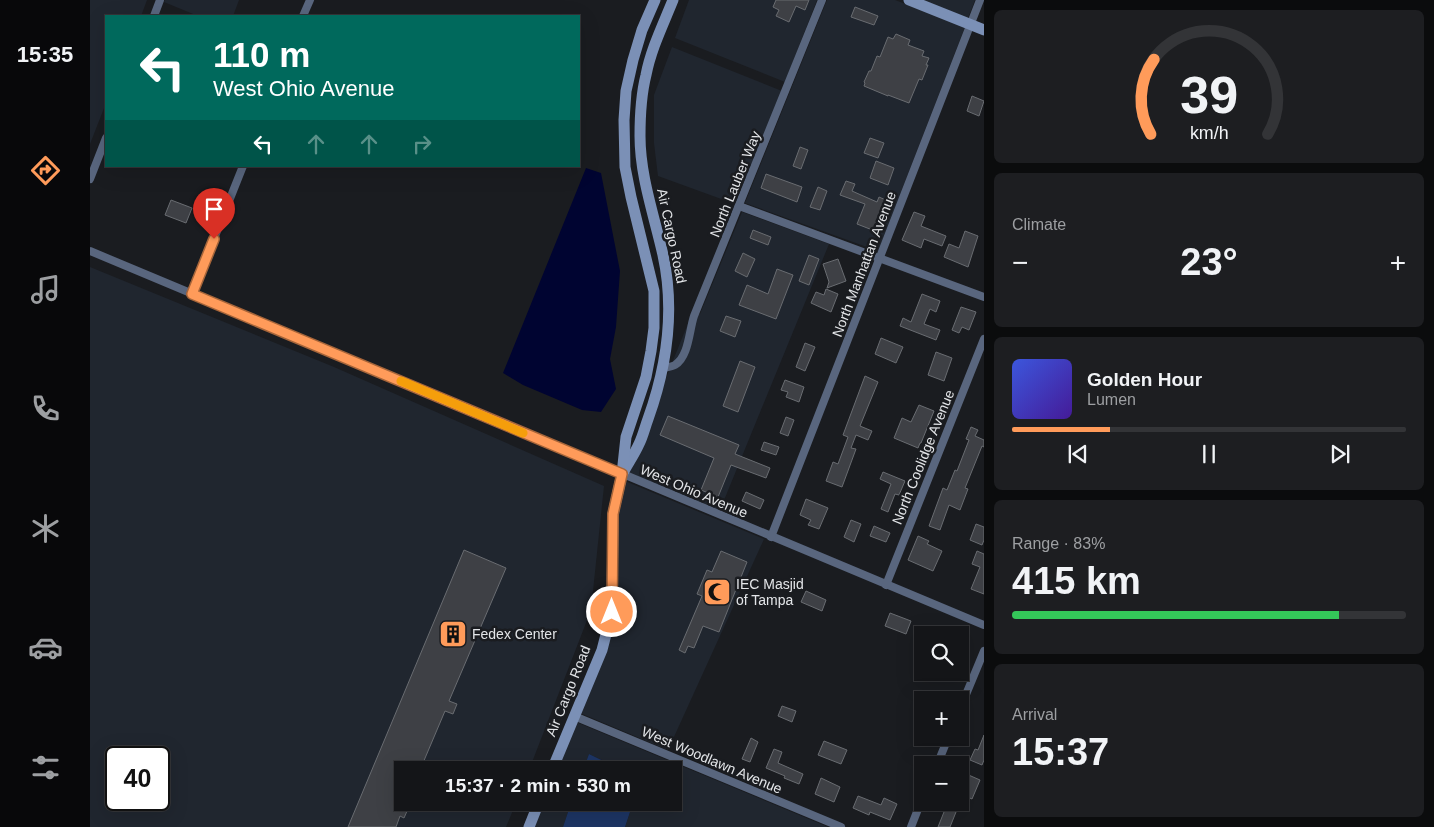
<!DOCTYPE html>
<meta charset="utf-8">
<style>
:root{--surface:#141518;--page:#1d1e21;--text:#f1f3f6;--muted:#9d9fa2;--line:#333437;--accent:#ff9b5a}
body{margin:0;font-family:Helvetica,sans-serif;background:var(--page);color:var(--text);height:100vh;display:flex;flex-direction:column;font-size:19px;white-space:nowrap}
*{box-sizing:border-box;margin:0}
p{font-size:16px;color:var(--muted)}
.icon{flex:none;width:28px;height:28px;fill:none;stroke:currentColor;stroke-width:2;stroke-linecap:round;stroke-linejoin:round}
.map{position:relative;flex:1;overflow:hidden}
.details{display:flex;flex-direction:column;gap:10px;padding:10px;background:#0b0c0d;width:450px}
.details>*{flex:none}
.banner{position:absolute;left:15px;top:15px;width:475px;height:152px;border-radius:0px;box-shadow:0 5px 20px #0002,0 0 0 1px var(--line);background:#00695c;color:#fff;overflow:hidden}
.tools{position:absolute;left:824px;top:626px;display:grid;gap:10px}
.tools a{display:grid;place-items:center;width:55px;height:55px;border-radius:0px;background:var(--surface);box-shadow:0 5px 20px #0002,0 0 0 1px var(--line);font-size:25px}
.speed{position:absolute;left:15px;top:746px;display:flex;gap:10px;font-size:25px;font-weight:700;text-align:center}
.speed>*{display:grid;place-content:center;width:65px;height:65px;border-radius:50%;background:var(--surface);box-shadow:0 5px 20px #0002,0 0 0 1px var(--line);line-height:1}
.speed .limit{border:2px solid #111;border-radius:8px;background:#fff;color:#111}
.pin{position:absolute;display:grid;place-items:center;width:42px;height:42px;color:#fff;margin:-51px -21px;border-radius:50% 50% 50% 0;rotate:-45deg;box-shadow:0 0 5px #0007}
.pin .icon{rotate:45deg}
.me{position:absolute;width:55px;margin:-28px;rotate:0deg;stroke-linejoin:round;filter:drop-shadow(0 0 4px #0008)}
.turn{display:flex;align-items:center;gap:18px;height:105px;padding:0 25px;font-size:22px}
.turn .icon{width:65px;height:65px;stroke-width:2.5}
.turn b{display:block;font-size:35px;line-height:42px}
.lanes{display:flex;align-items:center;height:48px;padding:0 25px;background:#0003;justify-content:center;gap:25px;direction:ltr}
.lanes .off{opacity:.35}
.big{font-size:38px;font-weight:600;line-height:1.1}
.details .widget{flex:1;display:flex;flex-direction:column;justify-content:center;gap:8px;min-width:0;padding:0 18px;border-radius:8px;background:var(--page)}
.details .dial{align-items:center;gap:0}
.dial svg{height:130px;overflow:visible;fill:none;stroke:var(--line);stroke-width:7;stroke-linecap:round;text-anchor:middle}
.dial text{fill:var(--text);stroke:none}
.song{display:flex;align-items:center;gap:15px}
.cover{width:60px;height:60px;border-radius:8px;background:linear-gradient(135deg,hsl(230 70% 55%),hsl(260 70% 35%))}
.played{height:5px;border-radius:2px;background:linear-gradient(90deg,var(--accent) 25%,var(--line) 25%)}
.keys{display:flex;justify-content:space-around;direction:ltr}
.heat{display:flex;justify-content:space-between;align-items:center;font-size:28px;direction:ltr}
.charge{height:8px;border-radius:4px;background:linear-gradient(90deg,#34c759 83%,var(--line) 0)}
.trip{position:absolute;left:304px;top:761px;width:288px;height:50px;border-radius:0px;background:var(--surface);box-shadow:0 5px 20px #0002,0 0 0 1px var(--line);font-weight:600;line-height:50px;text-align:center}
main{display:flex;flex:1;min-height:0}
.tabs{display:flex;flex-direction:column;width:90px;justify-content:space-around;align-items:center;background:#08080a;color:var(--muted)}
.tabs .icon{width:35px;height:35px}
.tabs .active{color:var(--accent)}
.tabs b{font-size:22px;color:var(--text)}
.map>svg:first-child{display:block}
.built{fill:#20262f;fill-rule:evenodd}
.green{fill:#1d3564}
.water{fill:#000431}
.building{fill:#3e4045;stroke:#696c71}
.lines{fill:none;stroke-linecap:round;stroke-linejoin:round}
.street{stroke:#59667e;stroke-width:8}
.secondary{stroke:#7b90b6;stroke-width:11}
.route-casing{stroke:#a6653a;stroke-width:12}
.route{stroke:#ff9b5a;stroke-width:9}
.slow{stroke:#f59e0b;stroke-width:9}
.labels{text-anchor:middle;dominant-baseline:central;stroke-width:5;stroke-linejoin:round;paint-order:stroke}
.street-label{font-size:14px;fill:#e3e5e8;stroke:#1a1c20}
.poi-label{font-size:14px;fill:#e3e5e8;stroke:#1a1c20;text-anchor:start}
</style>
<main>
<nav class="tabs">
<b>15:35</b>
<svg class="icon active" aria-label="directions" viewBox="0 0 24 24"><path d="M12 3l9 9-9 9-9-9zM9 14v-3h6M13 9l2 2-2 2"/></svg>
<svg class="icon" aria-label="music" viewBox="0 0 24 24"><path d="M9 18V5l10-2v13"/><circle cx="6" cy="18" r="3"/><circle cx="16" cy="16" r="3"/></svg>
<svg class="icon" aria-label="phone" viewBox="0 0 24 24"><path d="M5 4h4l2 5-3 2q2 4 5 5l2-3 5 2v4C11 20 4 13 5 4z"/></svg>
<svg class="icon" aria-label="climate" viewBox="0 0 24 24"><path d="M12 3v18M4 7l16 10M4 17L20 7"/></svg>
<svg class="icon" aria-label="car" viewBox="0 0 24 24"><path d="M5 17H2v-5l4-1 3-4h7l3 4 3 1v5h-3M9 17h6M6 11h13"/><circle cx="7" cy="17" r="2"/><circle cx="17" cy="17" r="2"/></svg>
<svg class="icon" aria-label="filters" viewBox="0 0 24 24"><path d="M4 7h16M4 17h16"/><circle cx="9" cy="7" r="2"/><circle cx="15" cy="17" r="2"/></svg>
</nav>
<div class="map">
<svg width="894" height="827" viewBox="0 0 894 827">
<rect width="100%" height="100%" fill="#1a1c20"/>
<g class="built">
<polygon points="0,0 57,0 51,16 16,16 16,103 0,144"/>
<polygon points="75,0 149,0 143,16 108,16 74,2"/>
<polygon points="599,0 727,0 695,82 585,38"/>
<polygon points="737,0 805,0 875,27 788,251 655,203"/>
<polygon points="832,0 885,0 878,18"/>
<polygon points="582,47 692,91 645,204 568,176 564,143 564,95"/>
<polygon points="652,212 739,244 630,510 538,472 603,311 610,314"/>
<path d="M0,267l244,100 270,119 -13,124 -62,160h-127v32l114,1 -10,24h-416zM26,758h43v42h-43z"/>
<polygon points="535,481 674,539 578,750 490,713 516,652 528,514"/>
<polygon points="486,722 738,827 535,827 543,803 582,802 582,770 532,770 499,754 493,770 467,770"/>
<polygon points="454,803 481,803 473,827 444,827"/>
</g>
<g class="green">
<polygon points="499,754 532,770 493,770"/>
<polygon points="481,803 481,802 543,803 535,827 473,827"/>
</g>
<polygon class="water" points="496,168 511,173 530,271 526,327 520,359 526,389 511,412 492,410 433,385 413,373"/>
<g class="building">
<polygon points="686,0 719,0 715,10 706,6 699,22 686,16 689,10 683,7"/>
<polygon points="765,7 788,16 784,25 761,17"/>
<polygon points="806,34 820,40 818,45 834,51 832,56 839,58 836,65 838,65 832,80 829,79 819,103 798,95 798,96 774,86 775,83 774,82 779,71 781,71 787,56 790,57 798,37 803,39"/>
<polygon points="882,96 894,101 889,116 877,111"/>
<polygon points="780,138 794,143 788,158 774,153"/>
<polygon points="710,147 718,150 711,169 703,166"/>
<polygon points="786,161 804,168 798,185 780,178"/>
<polygon points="676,174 712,187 707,202 671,188"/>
<polygon points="756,181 765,184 762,191 771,195 787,202 789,197 798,201 785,231 767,224 775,204 750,195"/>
<polygon points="728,187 737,191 730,210 720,207"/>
<polygon points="81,200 102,208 96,223 75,215"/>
<polygon points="824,212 835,216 831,226 856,236 852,246 834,239 831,248 812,240"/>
<polygon points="663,230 681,237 678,245 660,238"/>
<polygon points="875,231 888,236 878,267 854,257 859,244 869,248"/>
<polygon points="653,253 665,259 657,277 645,271"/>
<polygon points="719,255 729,259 719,285 709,281"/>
<polygon points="748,259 756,281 737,288 739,282 733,264"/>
<polygon points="687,269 703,275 686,319 649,305 657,285 678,294"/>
<polygon points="736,289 748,294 741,312 721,303 726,292 734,295"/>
<polygon points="832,294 850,301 846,312 840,309 834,324 850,330 846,340 810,326 813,318 821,322"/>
<polygon points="871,307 886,312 879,330 872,327 869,333 862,330"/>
<polygon points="636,316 651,321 645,337 630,331"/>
<polygon points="791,338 813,347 806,363 785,354"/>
<polygon points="715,343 725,347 715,371 706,367"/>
<polygon points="846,352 862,358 854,381 838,375"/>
<polygon points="650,361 665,367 648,412 633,406"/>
<polygon points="775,376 788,382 770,426 782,431 778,440 766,435 761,448 766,449 752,487 736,481 743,462 748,464 758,437 753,435"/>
<polygon points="695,380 714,387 709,402 696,397 698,392 691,390"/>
<polygon points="829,405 844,411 831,443 830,443 828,448 804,438 812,418 821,422"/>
<polygon points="578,416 649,445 645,454 680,468 676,478 641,465 628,497 611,490 624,458 570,435"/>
<polygon points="696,417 704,420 698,436 690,433"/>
<polygon points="881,427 888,430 885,436 894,440 894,447 892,446 875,488 878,489 870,510 859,505 850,530 839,526 853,488 857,490 865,470 867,471 879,440 876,439"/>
<polygon points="674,442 689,447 686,455 671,450"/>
<polygon points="793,472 815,481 809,495 805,494 798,512 791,509 801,484 790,479"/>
<polygon points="656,492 674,500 670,509 652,501"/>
<polygon points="716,499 738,508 729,529 718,525 721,520 710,515"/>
<polygon points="761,520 771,524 764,542 754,537"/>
<polygon points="886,524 894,527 894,540 892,545 880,540"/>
<polygon points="784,526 800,533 796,542 780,536"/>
<polygon points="828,536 839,541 837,544 852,551 843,571 818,560"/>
<polygon points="374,550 416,568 359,701 367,704 363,714 355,711 330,770 312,770 312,802 321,802 314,818 310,816 306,827 258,827"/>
<polygon points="631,551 657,562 629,632 613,626 604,648 598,646 595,653 589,650 612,596 607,594 617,570 622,572"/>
<polygon points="887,551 894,554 894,594 881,589 890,567 882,564"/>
<polygon points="716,591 736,600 732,611 711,602"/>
<polygon points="800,613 821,621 816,634 795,626"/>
<polygon points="692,706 706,711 702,722 688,716"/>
<polygon points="894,735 894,760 892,765 880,760 885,749 888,750"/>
<polygon points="661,738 668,742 660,762 652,759"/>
<polygon points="734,741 757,750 751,764 728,755"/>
<polygon points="684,749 692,752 688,763 713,774 709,784 694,778 695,776 676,768"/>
<polygon points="874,773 890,780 882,799 871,794 874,785 870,783"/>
<polygon points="731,778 750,787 744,802 725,794"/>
<polygon points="768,796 791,805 794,798 807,804 800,820 780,812 779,815 763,808"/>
<polygon points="858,802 870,802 860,827 848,827"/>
</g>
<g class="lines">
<g class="street">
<polyline points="64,16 70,0"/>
<polyline points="213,16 220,0"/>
<polyline points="0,179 16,138"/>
<polyline points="649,206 894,297"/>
<polyline points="0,251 894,625"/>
<polyline points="102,294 153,166"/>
<path d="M573,368c4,-1 9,-1 12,-3 14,-9 14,-34 19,-49l128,-316"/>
<polyline points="681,537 890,0"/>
<polyline points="796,585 894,339"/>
<polyline points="870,709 894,651"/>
<polyline points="484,716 751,827"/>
<polyline points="847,765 858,738"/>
<polyline points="821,827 832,799"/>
</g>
<g class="secondary">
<polyline points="819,0 894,30"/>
<path d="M534,471c5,-9 11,-18 15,-27 4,-8 6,-17 9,-25 19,-53 27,-109 15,-164 -9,-40 -23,-79 -23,-119 0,-21 1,-41 6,-61 5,-26 17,-50 27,-75"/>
<polyline points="462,770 512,650 522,611 523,514 532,474 536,437 556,377 561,351 564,328 564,291 541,197 535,167 534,120 536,91 543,60 552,30 565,0"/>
<polyline points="439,827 449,802"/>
</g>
</g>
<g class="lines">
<g class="route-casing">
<polyline id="route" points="124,239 102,294 532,474 523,514 522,612"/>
</g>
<use href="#route" class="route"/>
<polyline class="slow" points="311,381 433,433"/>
</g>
<defs>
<g id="mosque-square" transform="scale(1.4375)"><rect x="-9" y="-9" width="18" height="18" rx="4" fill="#ff9b5a" stroke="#1a1c20"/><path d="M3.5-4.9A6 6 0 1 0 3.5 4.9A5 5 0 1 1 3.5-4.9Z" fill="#111"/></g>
<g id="building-square" transform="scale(1.4375)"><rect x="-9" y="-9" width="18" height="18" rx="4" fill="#ff9b5a" stroke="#1a1c20"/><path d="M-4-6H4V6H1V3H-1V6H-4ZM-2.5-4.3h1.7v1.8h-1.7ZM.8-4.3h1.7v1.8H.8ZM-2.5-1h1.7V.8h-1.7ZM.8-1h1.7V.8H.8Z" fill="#111"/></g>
</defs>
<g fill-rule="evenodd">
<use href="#mosque-square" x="627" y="592"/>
<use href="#building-square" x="363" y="634"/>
</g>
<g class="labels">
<g class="street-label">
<text transform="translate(645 184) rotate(-68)">North Lauber Way</text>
<text transform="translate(582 236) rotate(78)">Air Cargo Road</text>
<text transform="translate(774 264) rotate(-69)">North Manhattan Avenue</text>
<text transform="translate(833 457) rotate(-68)">North Coolidge Avenue</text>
<text transform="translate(604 491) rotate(23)">West Ohio Avenue</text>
<text transform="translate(478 691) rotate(-68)">Air Cargo Road</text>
<text transform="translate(622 760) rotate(23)">West Woodlawn Avenue</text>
</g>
<g class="poi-label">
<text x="646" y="584">IEC Masjid<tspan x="646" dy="16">of Tampa</tspan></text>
<text x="382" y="634">Fedex Center</text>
</g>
</g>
</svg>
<div class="tools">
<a><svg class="icon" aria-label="search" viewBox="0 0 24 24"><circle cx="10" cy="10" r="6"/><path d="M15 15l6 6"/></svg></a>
<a>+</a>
<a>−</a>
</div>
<div class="speed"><div class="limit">40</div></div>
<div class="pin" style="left:124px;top:239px;background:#d93025"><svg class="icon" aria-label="arrive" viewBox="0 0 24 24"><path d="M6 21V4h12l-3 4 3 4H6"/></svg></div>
<svg class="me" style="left:522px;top:612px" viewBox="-20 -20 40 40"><circle r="17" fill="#ff9b5a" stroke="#fff" stroke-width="3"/><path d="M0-11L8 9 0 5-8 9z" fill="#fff"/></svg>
<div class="trip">15:37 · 2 min · 530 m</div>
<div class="banner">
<div class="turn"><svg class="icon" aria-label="left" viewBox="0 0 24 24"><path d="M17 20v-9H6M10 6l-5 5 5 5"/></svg><div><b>110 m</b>West Ohio Avenue</div></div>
<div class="lanes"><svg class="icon" aria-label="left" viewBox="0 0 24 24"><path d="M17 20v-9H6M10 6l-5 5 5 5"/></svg><svg class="icon off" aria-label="ahead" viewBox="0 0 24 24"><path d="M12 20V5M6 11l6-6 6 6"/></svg><svg class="icon off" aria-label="ahead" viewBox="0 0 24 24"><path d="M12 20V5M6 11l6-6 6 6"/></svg><svg class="icon off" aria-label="right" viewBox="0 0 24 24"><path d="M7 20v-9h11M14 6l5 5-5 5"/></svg></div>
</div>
</div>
<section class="details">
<div class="widget dial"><svg viewBox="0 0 100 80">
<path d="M14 69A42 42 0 1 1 86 69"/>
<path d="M14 69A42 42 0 0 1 16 23" stroke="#ff9b5a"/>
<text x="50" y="56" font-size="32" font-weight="700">39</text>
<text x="50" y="72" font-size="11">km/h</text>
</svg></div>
<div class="widget"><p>Climate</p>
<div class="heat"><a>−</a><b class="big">23°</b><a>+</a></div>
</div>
<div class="widget">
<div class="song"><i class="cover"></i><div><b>Golden Hour</b><p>Lumen</p></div></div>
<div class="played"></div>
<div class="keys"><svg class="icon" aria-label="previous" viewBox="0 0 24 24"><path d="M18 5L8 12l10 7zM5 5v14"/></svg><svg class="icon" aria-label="pause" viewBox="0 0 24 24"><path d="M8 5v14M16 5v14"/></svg><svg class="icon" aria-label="next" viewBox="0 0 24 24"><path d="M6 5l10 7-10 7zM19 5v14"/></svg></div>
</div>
<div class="widget"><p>Range · 83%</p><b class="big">415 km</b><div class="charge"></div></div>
<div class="widget"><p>Arrival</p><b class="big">15:37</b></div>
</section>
</main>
